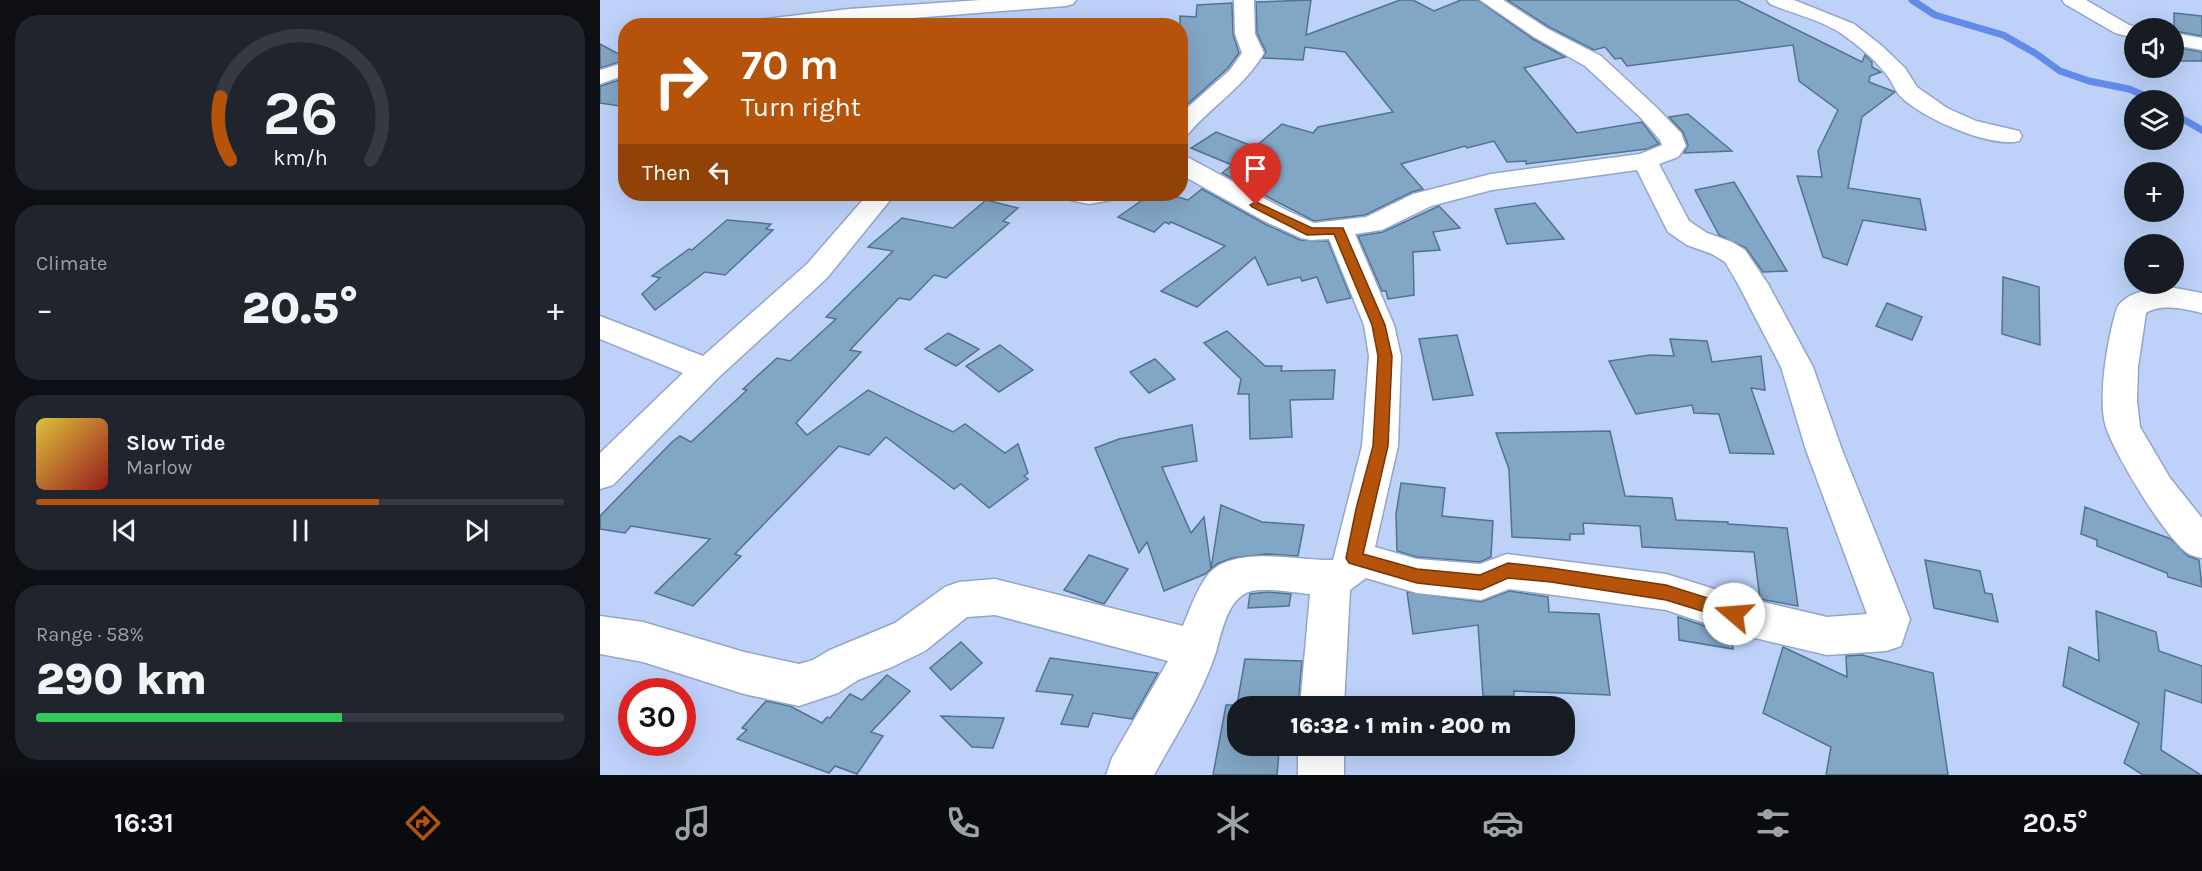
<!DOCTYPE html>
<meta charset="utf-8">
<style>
:root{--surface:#171b24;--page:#20242c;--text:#f1f3f6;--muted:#9ea1a6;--line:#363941;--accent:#b45309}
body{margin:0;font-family:Karla,sans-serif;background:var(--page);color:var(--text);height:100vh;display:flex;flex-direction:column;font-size:22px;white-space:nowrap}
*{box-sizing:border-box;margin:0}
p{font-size:20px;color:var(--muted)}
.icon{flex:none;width:33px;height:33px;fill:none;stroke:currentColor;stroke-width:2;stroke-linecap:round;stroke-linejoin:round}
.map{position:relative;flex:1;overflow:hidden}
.details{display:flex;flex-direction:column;gap:15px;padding:15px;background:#0d0f14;width:600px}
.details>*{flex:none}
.banner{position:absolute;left:18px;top:18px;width:570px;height:183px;border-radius:24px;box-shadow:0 6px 24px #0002;background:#b45309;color:#fff;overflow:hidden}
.controls{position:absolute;left:1524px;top:18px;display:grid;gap:12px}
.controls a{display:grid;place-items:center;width:60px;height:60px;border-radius:50%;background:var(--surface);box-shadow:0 6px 24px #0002;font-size:30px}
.speed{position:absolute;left:18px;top:678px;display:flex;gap:12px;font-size:30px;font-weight:700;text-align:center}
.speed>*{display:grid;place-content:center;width:78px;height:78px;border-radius:50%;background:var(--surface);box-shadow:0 6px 24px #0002;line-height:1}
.speed .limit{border:9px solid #d22;background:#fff;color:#111}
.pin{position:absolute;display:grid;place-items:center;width:51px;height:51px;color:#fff;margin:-62px -26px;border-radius:50% 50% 50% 0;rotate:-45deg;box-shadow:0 0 6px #0007}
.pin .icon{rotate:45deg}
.me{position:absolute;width:66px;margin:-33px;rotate:288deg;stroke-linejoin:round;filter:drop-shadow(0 0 4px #0008)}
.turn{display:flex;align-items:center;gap:21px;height:126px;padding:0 24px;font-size:27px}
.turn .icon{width:78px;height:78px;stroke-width:2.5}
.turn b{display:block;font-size:42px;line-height:51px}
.then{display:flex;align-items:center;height:57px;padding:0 24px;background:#0003;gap:12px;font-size:22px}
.big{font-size:45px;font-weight:800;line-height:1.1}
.details .card{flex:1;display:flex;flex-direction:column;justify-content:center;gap:9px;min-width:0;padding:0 21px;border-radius:24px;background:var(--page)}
.details .dial{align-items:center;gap:0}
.dial svg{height:156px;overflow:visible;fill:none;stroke:var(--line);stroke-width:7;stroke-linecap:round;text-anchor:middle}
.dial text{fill:var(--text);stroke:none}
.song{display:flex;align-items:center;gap:18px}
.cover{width:72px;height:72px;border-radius:9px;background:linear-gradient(135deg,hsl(50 70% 55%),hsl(0 70% 35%))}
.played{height:6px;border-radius:3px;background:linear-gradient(90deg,var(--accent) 65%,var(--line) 65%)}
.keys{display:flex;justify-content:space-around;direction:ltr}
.heat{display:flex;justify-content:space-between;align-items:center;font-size:33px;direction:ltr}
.charge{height:9px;border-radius:4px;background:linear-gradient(90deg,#34c759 58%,var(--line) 0)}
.trip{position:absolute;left:627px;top:696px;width:348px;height:60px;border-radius:24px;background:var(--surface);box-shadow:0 6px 24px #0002;font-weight:800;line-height:60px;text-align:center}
.menu{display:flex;height:96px;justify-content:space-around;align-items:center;background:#090b0e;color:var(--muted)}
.menu .icon{width:42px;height:42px}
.menu .selected{color:var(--accent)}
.menu b{font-size:27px;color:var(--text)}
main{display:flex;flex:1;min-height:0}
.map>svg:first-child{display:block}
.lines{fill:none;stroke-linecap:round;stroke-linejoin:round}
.stream{stroke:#628be9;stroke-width:7}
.building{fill:#82a6c5;stroke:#51738f;stroke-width:1.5}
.minor-casing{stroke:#93a5cb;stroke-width:3}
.minor{fill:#fff;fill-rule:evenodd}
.route{fill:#b45309;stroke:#753606;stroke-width:1.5}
</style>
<main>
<section class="details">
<div class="card dial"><svg viewBox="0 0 100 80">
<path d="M14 69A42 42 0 1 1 86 69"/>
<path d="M14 69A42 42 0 0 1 9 37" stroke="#b45309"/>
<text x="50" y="56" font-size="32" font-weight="700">26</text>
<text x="50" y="72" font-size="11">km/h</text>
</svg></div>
<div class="card"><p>Climate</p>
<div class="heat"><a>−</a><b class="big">20.5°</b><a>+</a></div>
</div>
<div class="card">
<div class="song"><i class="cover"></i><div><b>Slow Tide</b><p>Marlow</p></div></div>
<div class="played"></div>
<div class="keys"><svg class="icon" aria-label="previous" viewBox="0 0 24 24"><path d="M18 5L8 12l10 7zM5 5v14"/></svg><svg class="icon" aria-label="pause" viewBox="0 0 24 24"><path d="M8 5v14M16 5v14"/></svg><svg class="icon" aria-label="next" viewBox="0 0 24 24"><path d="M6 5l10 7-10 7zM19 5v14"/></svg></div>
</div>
<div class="card"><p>Range · 58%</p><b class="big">290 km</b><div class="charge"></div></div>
</section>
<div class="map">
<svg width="1602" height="775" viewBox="0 0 1602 775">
<rect width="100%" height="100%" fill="#bdd1f9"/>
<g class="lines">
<g class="stream">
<polyline points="1312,0 1335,15 1403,35 1435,53 1460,71 1489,81 1529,89 1555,100"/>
<polyline points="1574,114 1602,130"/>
</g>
</g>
<g class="building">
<polygon points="711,0 706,35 800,0 813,0 834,11 861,0 878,0 933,39 965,57 924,68 977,133 1042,122 1059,144 1047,149 926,164 926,161 907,162 894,141 867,148 865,146 801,164 823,189 812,192 765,215 714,221 622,173 632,165 591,148 616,132 655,147 682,124 713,133 718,127 793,112 745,52 705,47 703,60 663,58 666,52 657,33 656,2"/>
<polygon points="907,0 1137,0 1262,62 1265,55 1272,62 1272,67 1281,72 1270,76 1269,82 1295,92 1262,117 1248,188 1320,199 1326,230 1263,220 1247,265 1223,257 1197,176 1222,177 1218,151 1238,110 1199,81 1193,45 1027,66 1021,58 1015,59 1005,47 994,50 949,27"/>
<polygon points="632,3 633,34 639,53 628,68 580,111 580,16 596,17 597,5"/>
<polygon points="1574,13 1602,16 1602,36 1574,31"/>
<polygon points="0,44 26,58 26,60 0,68"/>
<polygon points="1574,47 1602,52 1602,61 1574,61"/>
<polygon points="26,78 26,107 0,103 0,86"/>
<polygon points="1088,114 1132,151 1084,153 1088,145 1083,132 1069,117"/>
<polygon points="1134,182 1187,271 1163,272 1146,248 1119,235 1095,190"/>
<polygon points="602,189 665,224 700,240 728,241 751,298 727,303 717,277 702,281 700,277 668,285 655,257 597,307 561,291 625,246 571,222 569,224 565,222 554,232 518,217 551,194 568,194 588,200"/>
<polygon points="386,200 418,208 403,221 409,223 346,278 334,275 310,300 299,298 250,350 261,352 196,423 207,435 268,390 353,432 365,424 405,453 418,444 428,473 424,476 428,479 389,508 361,484 354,489 286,437 269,455 239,446 135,554 141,556 93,606 55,593 110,539 31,526 25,533 0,529 0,516 72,442 80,436 91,442 147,390 143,389 177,358 190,361 236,319 226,317 293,251 268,247 302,218 353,228"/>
<polygon points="935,203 964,239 907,244 895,209"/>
<polygon points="839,206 860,228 833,232 840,250 813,252 814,295 788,299 786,291 782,291 758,236 783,232"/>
<polygon points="127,220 171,224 166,229 173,230 125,275 105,272 55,310 42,294 60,278 52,276 89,249 92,250"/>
<polygon points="1403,277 1439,287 1440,345 1402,334"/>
<polygon points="1287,303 1322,317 1312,340 1276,326"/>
<polygon points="627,331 665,366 682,366 681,371 735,370 733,399 690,400 692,437 650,439 649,394 638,394 641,379 604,343"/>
<polygon points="348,333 379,349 356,366 325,349"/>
<polygon points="857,335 873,395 833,400 819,339"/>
<polygon points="1070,339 1107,341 1112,362 1161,356 1165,390 1151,388 1174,454 1130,453 1119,414 1094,413 1092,405 1036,414 1009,361 1050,355 1074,356"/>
<polygon points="400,345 433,370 399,392 366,366"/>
<polygon points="555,359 575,379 549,393 530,372"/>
<polygon points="592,425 597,461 562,467 591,533 604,517 611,569 621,505 662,522 704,525 698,556 666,554 632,558 617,564 605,574 564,591 547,542 539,553 495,448 519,439"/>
<polygon points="1010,431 1025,496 1072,498 1076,520 1128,522 1128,524 1187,528 1198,606 1160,599 1154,552 1042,547 1040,526 983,523 984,534 970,534 970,540 912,537 909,469 896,433"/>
<polygon points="801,483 845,488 842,516 893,521 891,557 880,562 817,557 797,551 796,514"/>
<polygon points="1485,507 1571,539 1588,556 1599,560 1602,587 1568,577 1567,573 1497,546 1497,540 1481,534"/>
<polygon points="489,555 528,569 504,604 464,590"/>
<polygon points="1325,560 1380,571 1385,593 1392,594 1398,622 1334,608"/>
<polygon points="909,591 948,597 949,612 999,614 1010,695 914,691 914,696 883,696 878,625 813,634 807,592 881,602"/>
<polygon points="668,592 691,594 689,606 648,608 650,594"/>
<polygon points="1496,611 1556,632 1559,651 1602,666 1602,703 1565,690 1561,750 1601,775 1543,775 1524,763 1539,723 1463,686 1469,647 1499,661"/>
<polygon points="1078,617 1132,635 1133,649 1079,640"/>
<polygon points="361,642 382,663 351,690 330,668"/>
<polygon points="1183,647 1247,677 1246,656 1262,655 1333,673 1348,775 1226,775 1231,747 1163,713"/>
<polygon points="450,658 558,673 532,719 493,713 488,727 461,724 473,695 436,691"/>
<polygon points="645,659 702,661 698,706 638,706 638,746 696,746 696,753 679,752 677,775 613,775 626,705 637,705"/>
<polygon points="287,675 310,691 271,732 283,736 257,774 235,766 229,773 137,739 147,730 142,728 166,701 190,706 222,723 227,717 230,718 250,694 262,700"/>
<polygon points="341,716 404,718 393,748 372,747"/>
</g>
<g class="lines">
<g class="minor-casing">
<g id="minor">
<polygon points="381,0 476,0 473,4 466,6 212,26 148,26 151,22 158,20 249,9"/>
<path d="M634,0h20l1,34 9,19c-19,33 -51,52 -76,81l-8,2v-22l50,-44 12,-17 -7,-19z"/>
<path d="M880,0h23l45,29 53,27 55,51 25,26 5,13 -8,11 -19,7 30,57 18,12 25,9 13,8 23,34 45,83 29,83 68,169 -9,27 -15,5 -59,4 -93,-22 -68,-23 -157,-21 -28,11 -64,-7 -51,-15 -16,12 -6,116h-44l10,-112c-16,-1 -51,-8 -64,-1 -19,9 -25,41 -30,59 -14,43 -40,83 -62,123h-48l6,-17 56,-97 -173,-46 -28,2 -42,34 -33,16 -34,13 -20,13 -39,13 -55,-12 -101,-32 -43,-8v-38l43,6 101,30 55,12 14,-4 17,-10 65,-27 50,-36 14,-5 36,-3 188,47c7,-17 13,-35 24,-50 24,-32 92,-15 126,-16l29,-114 7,-90 -5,-31 -35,-86 -18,1 -10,-2 -35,-16 -86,-48v-18l9,2 97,52 28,13 52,-6 47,-23 78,-20 149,-20 22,-9 -2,-5 -20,-23 -55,-51 -51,-29zM1037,170l31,62 19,13 25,9 13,8 13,22 43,83 25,83 61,164 -40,3 -93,-22 -68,-21 -159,-20 -27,10 -63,-5 -42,-12 23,-101 3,-90 -7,-31 -39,-91 27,-4 49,-24 61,-16z"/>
<path d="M1167,0h27l60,24 28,22 23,22 12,19 30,21 29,13 43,10 3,5 -3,5c-29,7 -97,-23 -118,-44 -5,-5 -8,-13 -12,-19 -12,-17 -30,-32 -47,-44 -18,-13 -51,-21 -72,-30z"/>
<polygon points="1462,0 1486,0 1529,25 1542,28 1534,28 1534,38 1515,33 1465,4"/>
<polygon points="1574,33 1602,38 1602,50 1574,45"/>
<polygon points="26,62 26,75 0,84 0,70"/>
<polygon points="268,194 295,194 227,278 118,378 13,485 0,489 0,453 83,373 0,339 0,316 103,356 207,264"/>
<polygon points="466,194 515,194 511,200 489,204 470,200"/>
<path d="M1557,288h18l27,5v20c-18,-4 -40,-10 -56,0l-8,54 -1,34 3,26 30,51 32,40v40c-4,-1 -9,-2 -13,-4 -23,-14 -75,-101 -83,-127 -9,-28 2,-91 11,-119 8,-14 25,-17 40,-20z"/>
<rect x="698" y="746" width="46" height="29"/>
</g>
</g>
<use href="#minor" class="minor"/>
</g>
<polygon class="route" points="656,202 712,228 743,228 785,325 792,356 788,446 763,554 817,569 880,575 908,563 951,568 1066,585 1140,608 1143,614 1140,619 1134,621 1066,600 951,582 908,578 881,590 817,583 749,563 746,558 756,509 773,446 778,356 772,325 734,234 707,235 652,207 650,205"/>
</svg>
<div class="controls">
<a><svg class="icon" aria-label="sound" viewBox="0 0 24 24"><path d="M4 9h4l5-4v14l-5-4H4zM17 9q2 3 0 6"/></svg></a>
<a><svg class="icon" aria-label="layers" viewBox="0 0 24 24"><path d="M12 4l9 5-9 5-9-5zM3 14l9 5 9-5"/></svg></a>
<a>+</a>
<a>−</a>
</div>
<div class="speed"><div class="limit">30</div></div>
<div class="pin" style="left:656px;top:205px;background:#d93025"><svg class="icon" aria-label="arrive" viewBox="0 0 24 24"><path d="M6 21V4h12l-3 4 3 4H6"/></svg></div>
<svg class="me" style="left:1134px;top:614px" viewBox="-20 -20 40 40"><circle r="19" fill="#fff"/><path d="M0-13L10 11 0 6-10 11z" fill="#b45309"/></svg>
<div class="trip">16:32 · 1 min · 200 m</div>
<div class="banner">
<div class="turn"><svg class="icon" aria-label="right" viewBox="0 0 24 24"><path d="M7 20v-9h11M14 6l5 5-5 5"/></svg><div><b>70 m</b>Turn right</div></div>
<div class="then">Then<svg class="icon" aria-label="left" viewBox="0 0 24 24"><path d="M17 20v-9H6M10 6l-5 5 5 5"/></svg></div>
</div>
</div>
</main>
<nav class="menu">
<b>16:31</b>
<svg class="icon selected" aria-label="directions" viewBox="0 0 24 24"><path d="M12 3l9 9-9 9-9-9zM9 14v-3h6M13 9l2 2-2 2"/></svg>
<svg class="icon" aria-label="music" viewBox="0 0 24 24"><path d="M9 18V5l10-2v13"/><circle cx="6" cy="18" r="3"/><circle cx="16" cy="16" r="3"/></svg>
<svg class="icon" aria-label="phone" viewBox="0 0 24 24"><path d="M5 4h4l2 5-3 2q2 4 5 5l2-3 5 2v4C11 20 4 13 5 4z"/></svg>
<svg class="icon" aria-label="climate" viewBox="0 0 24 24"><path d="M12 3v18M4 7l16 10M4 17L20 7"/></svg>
<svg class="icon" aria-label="car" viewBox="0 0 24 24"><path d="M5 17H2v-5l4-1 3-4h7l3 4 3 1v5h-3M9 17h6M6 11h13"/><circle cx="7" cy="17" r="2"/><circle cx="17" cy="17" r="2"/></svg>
<svg class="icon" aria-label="filters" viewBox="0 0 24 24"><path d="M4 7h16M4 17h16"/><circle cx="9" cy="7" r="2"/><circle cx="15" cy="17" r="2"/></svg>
<b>20.5°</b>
</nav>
